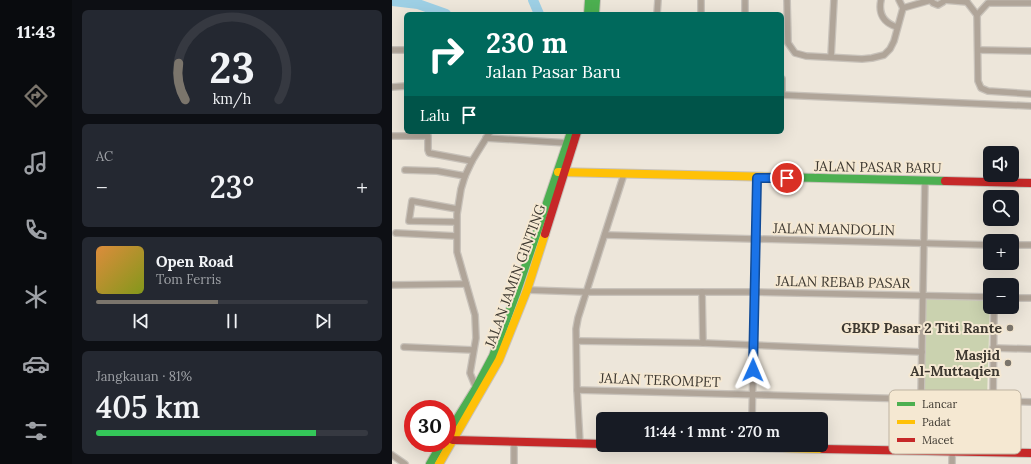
<!DOCTYPE html>
<html lang="id">
<meta charset="utf-8">
<style>
:root{--surface:#171b24;--page:#242831;--text:#f1f3f6;--muted:#9ea1a6;--line:#363941;--accent:#7b756c}
body{margin:0;font-family:Lora,serif;background:var(--page);color:var(--text);height:100vh;display:flex;flex-direction:column;font-size:15px;white-space:nowrap}
*{box-sizing:border-box;margin:0}
p{font-size:13px;color:var(--muted)}
.icon{flex:none;width:22px;height:22px;fill:none;stroke:currentColor;stroke-width:2;stroke-linecap:round;stroke-linejoin:round}
.map{position:relative;flex:1;overflow:hidden}
.side{display:flex;flex-direction:column;gap:10px;padding:10px;background:#0d0f14;width:320px}
.side>*{flex:none}
.top-card{position:absolute;left:12px;top:12px;width:380px;height:122px;border-radius:6px;box-shadow:0 4px 16px #0002;background:#00695c;color:#fff;overflow:hidden}
.controls{position:absolute;left:591px;top:146px;display:grid;gap:8px}
.controls a{display:grid;place-items:center;width:36px;height:36px;border-radius:6px;background:var(--surface);box-shadow:0 4px 16px #0002;font-size:20px}
.speed{position:absolute;left:12px;top:400px;display:flex;gap:8px;font-size:20px;font-weight:700;text-align:center}
.speed>*{display:grid;place-content:center;width:52px;height:52px;border-radius:50%;background:var(--surface);box-shadow:0 4px 16px #0002;line-height:1}
.speed .limit{border:6px solid #d22;background:#fff;color:#111}
.pin{position:absolute;display:grid;place-items:center;width:34px;height:34px;color:#fff;margin:-17px;border:2px solid #fff;border-radius:50%;box-shadow:0 1px 4px #0007}
.me{position:absolute;width:44px;margin:-22px;rotate:1deg;stroke-linejoin:round;filter:drop-shadow(0 0 3px #0008)}
.turn{display:flex;align-items:center;gap:14px;height:84px;padding:0 16px;font-size:18px}
.turn .icon{width:52px;height:52px;stroke-width:2.5}
.turn b{display:block;font-size:28px;line-height:34px}
.then{display:flex;align-items:center;height:38px;padding:0 16px;background:#0003;gap:8px;font-size:15px}
.big{font-size:30px;font-weight:600;line-height:1.1}
.side .tile{flex:1;display:flex;flex-direction:column;justify-content:center;gap:6px;min-width:0;padding:0 14px;border-radius:6px;background:var(--page)}
.side .dial{align-items:center;gap:0}
.dial svg{height:104px;overflow:visible;fill:none;stroke:var(--line);stroke-width:7;stroke-linecap:round;text-anchor:middle}
.dial text{fill:var(--text);stroke:none}
.song{display:flex;align-items:center;gap:12px}
.cover{width:48px;height:48px;border-radius:6px;background:linear-gradient(135deg,hsl(30 70% 55%),hsl(70 70% 35%))}
.played{height:4px;border-radius:2px;background:linear-gradient(90deg,var(--accent) 45%,var(--line) 45%)}
.keys{display:flex;justify-content:space-around;direction:ltr}
.heat{display:flex;justify-content:space-between;align-items:center;font-size:22px;direction:ltr}
.charge{height:6px;border-radius:3px;background:linear-gradient(90deg,#34c759 81%,var(--line) 0)}
.trip{position:absolute;left:204px;top:412px;width:232px;height:40px;border-radius:6px;background:var(--surface);box-shadow:0 4px 16px #0002;font-weight:600;line-height:40px;text-align:center}
main{display:flex;flex:1;min-height:0}
.tabs{display:flex;flex-direction:column;width:72px;justify-content:space-around;align-items:center;background:#090b0e;color:var(--muted)}
.tabs .icon{width:28px;height:28px}
.tabs .current{color:var(--accent)}
.tabs b{font-size:18px;color:var(--text)}
.map>svg:first-child{display:block}
.green{fill:#cad2af}
.lines{fill:none;stroke-linecap:round;stroke-linejoin:round}
.river{stroke:#9dcfe4;stroke-width:10}
.street-casing{stroke:#c8c2ba;stroke-width:8}
.fast-casing{stroke:#c8c2ba;stroke-width:10}
.slow-casing{stroke:#c8c2ba;stroke-width:10}
.jam-casing{stroke:#c8c2ba;stroke-width:10}
.street{stroke:#b0a599;stroke-width:5.5}
.fast{stroke:#4caf50;stroke-width:8}
.slow{stroke:#ffc107;stroke-width:8}
.jam{stroke:#c62828;stroke-width:8}
.route-casing{stroke:#114b97;stroke-width:10}
.route{stroke:#1a73e8;stroke-width:7}
.poi-dot{fill:#7b756c;stroke:#f5e8d2;stroke-width:1.5}
.labels{text-anchor:middle;dominant-baseline:central;stroke-width:4;stroke-linejoin:round;paint-order:stroke}
.street-label{font-size:14px;fill:#3d3830;stroke:#f5e8d2}
.poi-label{font-size:14px;font-weight:bold;fill:#3d3830;stroke:#f5e8d2;text-anchor:end}
.key{fill:#f5e8d2;stroke:#beb3a1;stroke-width:1}
.key-label{font-size:11px;fill:#3d3830}
</style>
<main>
<nav class="tabs">
<b>11:43</b>
<svg class="icon current" aria-label="directions" viewBox="0 0 24 24"><path d="M12 3l9 9-9 9-9-9zM9 14v-3h6M13 9l2 2-2 2"/></svg>
<svg class="icon" aria-label="music" viewBox="0 0 24 24"><path d="M9 18V5l10-2v13"/><circle cx="6" cy="18" r="3"/><circle cx="16" cy="16" r="3"/></svg>
<svg class="icon" aria-label="phone" viewBox="0 0 24 24"><path d="M5 4h4l2 5-3 2q2 4 5 5l2-3 5 2v4C11 20 4 13 5 4z"/></svg>
<svg class="icon" aria-label="climate" viewBox="0 0 24 24"><path d="M12 3v18M4 7l16 10M4 17L20 7"/></svg>
<svg class="icon" aria-label="car" viewBox="0 0 24 24"><path d="M5 17H2v-5l4-1 3-4h7l3 4 3 1v5h-3M9 17h6M6 11h13"/><circle cx="7" cy="17" r="2"/><circle cx="17" cy="17" r="2"/></svg>
<svg class="icon" aria-label="filters" viewBox="0 0 24 24"><path d="M4 7h16M4 17h16"/><circle cx="9" cy="7" r="2"/><circle cx="15" cy="17" r="2"/></svg>
</nav>
<section class="side">
<div class="tile dial"><svg viewBox="0 0 100 80">
<path d="M14 69A42 42 0 1 1 86 69"/>
<path d="M14 69A42 42 0 0 1 9 41" stroke="#7b756c"/>
<text x="50" y="56" font-size="32" font-weight="700">23</text>
<text x="50" y="72" font-size="11">km/h</text>
</svg></div>
<div class="tile"><p>AC</p>
<div class="heat"><a>−</a><b class="big">23°</b><a>+</a></div>
</div>
<div class="tile">
<div class="song"><i class="cover"></i><div><b>Open Road</b><p>Tom Ferris</p></div></div>
<div class="played"></div>
<div class="keys"><svg class="icon" aria-label="previous" viewBox="0 0 24 24"><path d="M18 5L8 12l10 7zM5 5v14"/></svg><svg class="icon" aria-label="pause" viewBox="0 0 24 24"><path d="M8 5v14M16 5v14"/></svg><svg class="icon" aria-label="next" viewBox="0 0 24 24"><path d="M6 5l10 7-10 7zM19 5v14"/></svg></div>
</div>
<div class="tile"><p>Jangkauan · 81%</p><b class="big">405 km</b><div class="charge"></div></div>
</section>
<div class="map">
<svg width="639" height="464" viewBox="0 0 639 464">
<rect width="100%" height="100%" fill="#ede6da"/>
<polygon class="green" points="532,298 598,301 595,397 532,395"/>
<g class="lines">
<g class="river">
<polyline points="141,0 147,14"/>
<polyline points="0,1 26,4 54,14"/>
</g>
<g class="street-casing">
<g id="street">
<polyline points="309,0 309,14"/>
<polyline points="353,0 353,14"/>
<polyline points="395,0 396,43 403,53 414,56 470,59 480,58 492,55 498,49 502,41 511,8 539,0"/>
<path d="M489,0c-3,14 3,23 16,27"/>
<polyline points="507,0 511,8"/>
<polyline points="539,0 541,3 546,5 551,2 552,0"/>
<polyline points="552,0 575,2"/>
<polyline points="575,2 585,15 596,3 639,3"/>
<polyline points="265,14 266,0"/>
<polyline points="585,15 586,81 589,88 596,91 639,94"/>
<polyline points="0,50 14,50"/>
<polyline points="586,50 639,51"/>
<polyline points="439,57 442,0"/>
<polyline points="390,79 390,95"/>
<polyline points="0,87 14,86"/>
<polyline points="390,95 639,106"/>
<polyline points="0,136 36,136 36,150 37,153 80,161"/>
<polyline points="94,138 175,143"/>
<polyline points="13,170 45,171 73,176"/>
<polyline points="64,222 17,221 20,201 65,209"/>
<polyline points="4,233 64,236"/>
<polyline points="213,235 598,245"/>
<polyline points="620,245 639,245"/>
<polyline points="0,285 74,284"/>
<polyline points="135,290 194,292 363,292 598,297"/>
<polyline points="310,292 311,343"/>
<polyline points="620,298 639,298"/>
<polyline points="185,341 311,343 530,352"/>
<polyline points="12,347 81,350"/>
<polyline points="601,348 639,349"/>
<polyline points="84,388 78,373 84,338 83,315 65,252 65,214 69,189 73,176 80,161 98,132"/>
<polyline points="185,390 639,402"/>
<polyline points="529,398 533,181"/>
<polyline points="601,401 602,307"/>
<polyline points="360,419 365,178"/>
<polyline points="188,444 185,390 184,329 186,318 232,174"/>
<polyline points="0,455 13,464"/>
<polyline points="122,464 122,442"/>
<polyline points="560,464 561,399"/>
</g>
</g>
<g class="fast-casing">
<g id="fast">
<polyline points="196,14 197,0"/>
<polyline points="203,14 204,0"/>
<polyline points="386,177 553,181"/>
<polyline points="55,435 84,388 101,356 125,291 179,132"/>
<polyline points="38,464 50,443"/>
</g>
</g>
<g class="slow-casing">
<g id="slow">
<polyline points="166,172 386,177"/>
<polyline points="278,445 431,449"/>
<polyline points="47,464 107,360 135,290 153,234"/>
</g>
</g>
<g class="jam-casing">
<g id="jam">
<polyline points="553,181 639,183"/>
<polyline points="153,234 185,132"/>
<polyline points="56,438 61,440 211,444"/>
<polyline points="431,449 639,453"/>
</g>
</g>
<use href="#street" class="street"/>
<use href="#fast" class="fast"/>
<use href="#slow" class="slow"/>
<use href="#jam" class="jam"/>
</g>
<g class="lines">
<g class="route-casing">
<polyline id="route" points="361,370 365,178 395,178"/>
</g>
<use href="#route" class="route"/>
</g>
<g class="poi-dot">
<circle cx="618" cy="328" r="4"/>
<circle cx="616" cy="363" r="4"/>
</g>
<g class="labels">
<g class="street-label">
<text transform="translate(486 167) rotate(1)">JALAN PASAR BARU</text>
<text transform="translate(442 229) rotate(1)">JALAN MANDOLIN</text>
<text transform="translate(123 276) rotate(-70)">JALAN JAMIN GINTING</text>
<text transform="translate(451 282) rotate(1)">JALAN REBAB PASAR</text>
<text transform="translate(268 380) rotate(2)">JALAN TEROMPET</text>
</g>
<g class="poi-label">
<text x="610" y="328">GBKP Pasar 2 Titi Rante</text>
<text x="608" y="355">Masjid<tspan x="608" dy="16">Al-Muttaqien</tspan></text>
</g>
</g>
<rect x="497" y="390" width="132" height="64" rx="6" class="key"/>
<rect x="505" y="402" width="18" height="4" fill="#4caf50"/>
<rect x="505" y="420" width="18" height="4" fill="#ffc107"/>
<rect x="505" y="438" width="18" height="4" fill="#c62828"/>
<g class="key-label">
<text x="530" y="408">Lancar</text>
<text x="530" y="426">Padat</text>
<text x="530" y="444">Macet</text>
</g>
</svg>
<div class="controls">
<a><svg class="icon" aria-label="sound" viewBox="0 0 24 24"><path d="M4 9h4l5-4v14l-5-4H4zM17 9q2 3 0 6"/></svg></a>
<a><svg class="icon" aria-label="search" viewBox="0 0 24 24"><circle cx="10" cy="10" r="6"/><path d="M15 15l6 6"/></svg></a>
<a>+</a>
<a>−</a>
</div>
<div class="speed"><div class="limit">30</div></div>
<div class="pin" style="left:395px;top:178px;background:#d93025"><svg class="icon" aria-label="arrive" viewBox="0 0 24 24"><path d="M6 21V4h12l-3 4 3 4H6"/></svg></div>
<svg class="me" style="left:361px;top:370px" viewBox="-20 -20 40 40"><path d="M0-17L14 15 0 8-14 15z" fill="#1a73e8" stroke="#fff" stroke-width="4"/></svg>
<div class="trip">11:44 · 1 mnt · 270 m</div>
<div class="top-card">
<div class="turn"><svg class="icon" aria-label="right" viewBox="0 0 24 24"><path d="M7 20v-9h11M14 6l5 5-5 5"/></svg><div><b>230 m</b>Jalan Pasar Baru</div></div>
<div class="then">Lalu<svg class="icon" aria-label="arrive" viewBox="0 0 24 24"><path d="M6 21V4h12l-3 4 3 4H6"/></svg></div>
</div>
</div>
</main>
